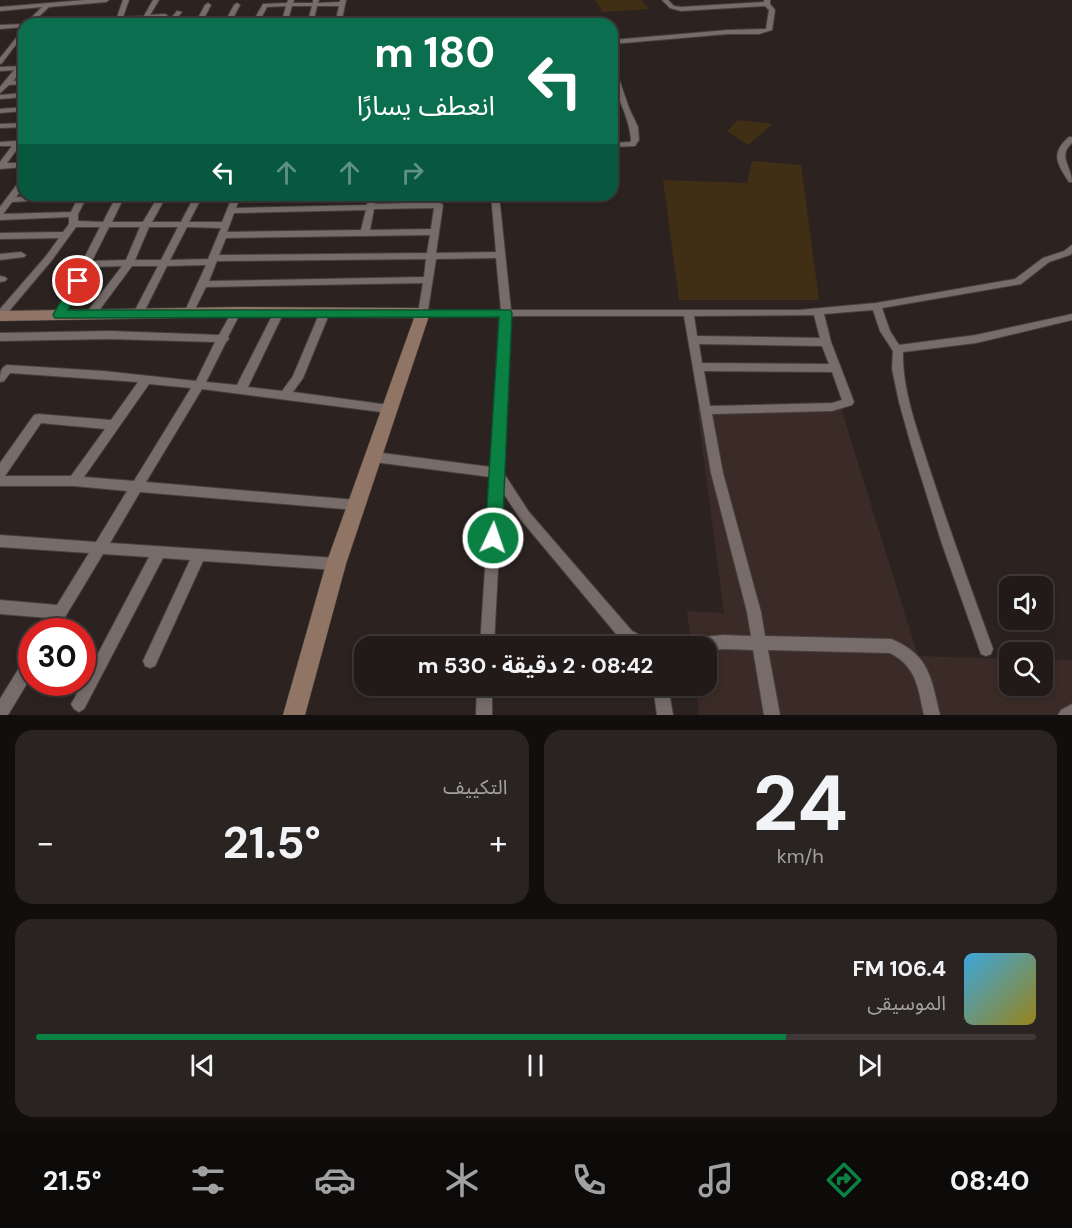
<!DOCTYPE html>
<html lang="ar">
<meta charset="utf-8">
<style>
:root{--surface:#211a19;--page:#292322;--text:#f1f3f6;--muted:#a2a1a2;--line:#3e3838;--accent:#0b8043}
body{margin:0;font-family:"DM Sans","Noto Sans Arabic",sans-serif;background:var(--page);color:var(--text);direction:rtl;height:100vh;display:flex;flex-direction:column;font-size:22px;white-space:nowrap}
*{box-sizing:border-box;margin:0}
p{font-size:20px;color:var(--muted)}
.icon{flex:none;width:33px;height:33px;fill:none;stroke:currentColor;stroke-width:2;stroke-linecap:round;stroke-linejoin:round}
.map{position:relative;height:715px;overflow:hidden;direction:ltr}
.drawer{display:flex;flex-direction:column;gap:15px;padding:15px;background:#120e0e;flex:1}
.drawer>*{flex:none}
.hud{position:absolute;left:18px;top:18px;width:600px;height:183px;border-radius:18px;box-shadow:0 3px 9px #0003,0 0 0 2px var(--line);direction:rtl;background:#0b6e4f;color:#fff;overflow:hidden}
.tools{position:absolute;left:999px;top:576px;display:grid;gap:12px}
.tools a{display:grid;place-items:center;width:54px;height:54px;border-radius:12px;background:var(--surface);box-shadow:0 3px 9px #0003,0 0 0 2px var(--line);font-size:30px}
.speed{position:absolute;left:18px;top:618px;display:flex;gap:12px;font-size:30px;font-weight:700;text-align:center}
.speed>*{display:grid;place-content:center;width:78px;height:78px;border-radius:50%;background:var(--surface);box-shadow:0 3px 9px #0003,0 0 0 2px var(--line);line-height:1}
.speed .limit{border:9px solid #d22;background:#fff;color:#111}
.pin{position:absolute;display:grid;place-items:center;width:51px;height:51px;color:#fff;margin:-26px;border:3px solid #fff;border-radius:50%;box-shadow:0 2px 6px #0007}
.me{position:absolute;width:66px;margin:-33px;rotate:3deg;stroke-linejoin:round;filter:drop-shadow(0 0 4px #0008)}
.turn{display:flex;align-items:center;gap:21px;height:126px;padding:0 24px;font-size:27px}
.turn .icon{width:78px;height:78px;stroke-width:2.5}
.turn b{display:block;font-size:42px;line-height:51px}
.lanes{display:flex;align-items:center;height:57px;padding:0 24px;background:#0003;justify-content:center;gap:30px;direction:ltr}
.lanes .off{opacity:.35}
.big{font-size:45px;font-weight:700;line-height:1.1}
.drawer .card{flex:1;display:flex;flex-direction:column;justify-content:center;gap:9px;min-width:0;padding:0 21px;border-radius:18px;background:var(--page)}
.drawer .dial{align-items:center;gap:0}
.dial b{font-size:78px;line-height:1}
.song{display:flex;align-items:center;gap:18px}
.cover{width:72px;height:72px;border-radius:9px;background:linear-gradient(135deg,hsl(200 70% 55%),hsl(50 70% 35%))}
.played{height:6px;border-radius:3px;background:linear-gradient(90deg,var(--accent) 75%,var(--line) 75%)}
.keys{display:flex;justify-content:space-around;direction:ltr}
.heat{display:flex;justify-content:space-between;align-items:center;font-size:33px;direction:ltr}
.drawer .tiles{flex:1;display:grid;gap:15px;grid-template-columns:1fr 1fr}
.card:last-child{grid-column:span 2}
.trip{position:absolute;left:354px;top:636px;width:363px;height:60px;border-radius:18px;background:var(--surface);box-shadow:0 3px 9px #0003,0 0 0 2px var(--line);font-weight:700;line-height:60px;text-align:center;direction:rtl}
.menu{display:flex;height:96px;justify-content:space-around;align-items:center;background:#0d0a0a;color:var(--muted)}
.menu .icon{width:42px;height:42px}
.menu .current{color:var(--accent)}
.menu b{font-size:27px;color:var(--text)}
.map>svg:first-child{display:block}
.built{fill:#3a2b27}
.green{fill:#402f15}
.lines{fill:none;stroke-linecap:round;stroke-linejoin:round}
.street-casing{stroke:#47403e;stroke-width:2}
.secondary-casing{stroke:#47403e;stroke-width:1}
.street{fill:#776c69;fill-rule:evenodd}
.secondary{fill:#907464;fill-rule:evenodd}
.route{fill:#0b8043;stroke:#07532c;stroke-width:1.5}
</style>
<div class="map">
<svg width="1072" height="715" viewBox="0 0 1072 715">
<rect width="100%" height="100%" fill="#2c2321"/>
<polygon class="built" points="840,405 918,656 1009,659 1010,686 1042,686 1043,659 1072,660 1072,715 699,715 696,686 706,686 706,646 691,646 687,611 724,613 697,407"/>
<g class="green">
<polygon points="595,0 641,0 649,9 603,12"/>
<polygon points="738,120 773,124 748,145 727,131"/>
<polygon points="752,161 801,165 819,300 679,300 663,180 747,183"/>
</g>
<g class="lines">
<g class="street-casing">
<g id="street">
<polygon points="86,0 109,0 106,2 49,7 31,24 24,24 24,27 0,29 0,25 25,24 42,7 0,11 0,7"/>
<polygon points="123,0 129,0 123,17 144,16 153,0 159,0 150,15 165,14 168,16 165,18 71,24 41,24 44,22 117,17"/>
<polygon points="288,0 294,0 293,3 313,3 313,0 319,0 318,3 340,2 340,0 346,0 341,24 335,24 339,6 317,6 313,24 307,24 312,6 292,6 287,24 281,24 286,6 267,7 258,24 252,24 253,22 189,24 196,22 205,5 208,3 211,5 202,22 226,20 234,5 237,3 240,5 232,20 255,18 263,4 287,3"/>
<polygon points="662,0 668,0 674,6 681,7 764,2 764,0 770,0 770,4 775,10 772,30 759,34 728,34 612,44 612,40 728,30 766,29 769,10 765,6 681,11 670,8"/>
<polygon points="177,11 182,12 172,24 166,24"/>
<polygon points="24,28 24,34 2,63 0,64 0,58"/>
<polygon points="24,66 24,70 22,70 13,81 24,80 24,84 9,85 0,93 0,87 14,70 0,71 0,67"/>
<path d="M612,76l7,3 10,29 9,19 1,13 -4,6 -23,1v-4l18,-1 1,-2c-1,-22 -15,-43 -19,-64z"/>
<polygon points="24,93 24,97 0,99 0,95"/>
<polygon points="24,107 24,111 0,113 0,109"/>
<polygon points="24,123 24,127 0,128 0,124"/>
<polygon points="21,133 24,133 24,140 7,163 24,163 24,167 0,169 0,162 12,146 0,146 0,142 16,141"/>
<path d="M1069,137h3v6c-15,13 0,24 0,39h-3c-12,-18 -19,-29 0,-45z"/>
<path d="M21,179h3v8l-8,10 72,-2 -10,19v7l25,1 14,-27h8l-13,27h31l16,-27h8l-15,27h29l14,-27h8l-14,27h33l11,-27h8l-5,13 131,-3 2,-10h8l-2,9 64,-2 4,3 -7,48 60,-1 -5,-57h8l12,115h288l77,-7 139,-24 28,-21 21,-7 8,-6v8l-2,2 -21,7 -28,22 -139,24 8,23 9,14 77,-10 96,-21v6l-96,23 -73,9c-1,39 15,79 26,115 20,61 42,122 64,182l-2,5 -5,2 -5,-2 -39,-110 -31,-99 -12,-43 -7,-33 1,-18 -13,-20 -7,-21 -49,4 7,28 23,60 -2,3 -20,6 -120,3 11,59 38,139 4,24 126,3c39,16 40,39 49,76h-16c-6,-27 -7,-48 -34,-62l-122,-3 12,65h-16l-11,-65 -30,-1 -17,2v-5h-31l2,-5 5,-2 41,-4 28,1 -4,-24 -36,-139 -27,-157h-173l-8,156 26,40 103,119 19,10 2,5h-21l-10,-5 -101,-121 -19,-29 -8,155h-14l11,-169 -117,-15 -4,-2 -2,-3 2,-3 4,-2 117,15 10,-151 -81,-1 -2,-2 5,-30 -217,4 -14,28h-6l-2,-2 22,-48 -39,1 -24,48 -5,3 -5,-3 25,-48h-26l-37,50 -4,1 -5,-3 1,-2 35,-46 -33,1 -24,48 -5,3 -5,-3 45,-88h-24l-24,33 -48,57 -4,1v-9l46,-53 13,-18 -59,1v-6l63,-1 6,-8v-7l-69,3v-13zM78,198l-7,14 -68,2 9,-12zM434,208l-3,21 -61,1 4,-21zM366,210l-5,20 -134,2 7,-19zM109,227h31l-14,33 -34,1zM149,227h29l-17,33h-26zM187,227l34,1 -13,31 -38,1zM430,235l-3,18 -208,2 7,-17zM496,258l5,52h-73l8,-51zM426,259l-2,18 -215,4 8,-20zM814,315l6,23 -123,-2 -3,-20zM699,344l123,2 7,18 -127,-1zM704,371l128,1 10,28 -10,3 -122,3z"/>
<polygon points="21,252 26,255 24,257 0,260 0,254"/>
<polygon points="0,276 5,277 7,279 5,281 0,282"/>
<path d="M236,309l5,3 -13,25 1,2 -3,3 -20,40 31,3 37,-73 5,-3 5,3 -36,75 34,4 11,-15 27,-64 5,-3 5,3 -27,66 -10,14 96,13 4,1 2,3 -2,3 -4,1 -187,-24 -56,93 210,18 4,1 2,4 -2,4 -4,1 -216,-18 -30,51 226,15 5,2 2,4 -2,4 -5,2 -133,-9 -48,105 -5,2 -5,-2 -2,-5 47,-101 -27,-2 -79,151 -5,3 -5,-3 -3,-5 3,-5 75,-142 -46,-3 -47,78h-15l8,-14 -49,-4v-14l57,5 32,-52 -89,-6v-12l96,7 31,-51 -53,-5h-74v-23l34,-48 4,-1 73,6 27,-38 -128,-9 -6,8 -4,1c0,-8 0,-14 7,-17l96,6 93,10 19,-39 -106,-3 -109,2v-8l109,-2 110,4 14,-25zM149,384l42,4 -57,93 -50,-4zM41,423l64,6 -34,47h-66z"/>
<polygon points="32,653 32,675 8,715 0,715 0,699 27,655"/>
<polygon points="477,686 492,686 492,715 476,715"/>
<polygon points="653,686 668,686 673,715 657,715"/>
<polygon points="1072,704 1072,715 1058,715 1061,710"/>
</g>
</g>
<g class="secondary-casing">
<polygon id="secondary" points="236,307 423,308 430,313 346,564 305,715 283,715 326,564 414,318 236,317 0,321 0,311"/>
</g>
<use href="#street" class="street"/>
<use href="#secondary" class="secondary"/>
</g>
<polygon class="route" points="78,277 84,281 68,310 510,310 512,313 502,538 499,544 493,546 487,544 485,538 499,317 55,318 53,315 74,278"/>
</svg>
<div class="tools">
<a><svg class="icon" aria-label="sound" viewBox="0 0 24 24"><path d="M4 9h4l5-4v14l-5-4H4zM17 9q2 3 0 6"/></svg></a>
<a><svg class="icon" aria-label="search" viewBox="0 0 24 24"><circle cx="10" cy="10" r="6"/><path d="M15 15l6 6"/></svg></a>
</div>
<div class="speed"><div class="limit">30</div></div>
<div class="pin" style="left:78px;top:281px;background:#d93025"><svg class="icon" aria-label="arrive" viewBox="0 0 24 24"><path d="M6 21V4h12l-3 4 3 4H6"/></svg></div>
<svg class="me" style="left:493px;top:538px" viewBox="-20 -20 40 40"><circle r="17" fill="#0b8043" stroke="#fff" stroke-width="3"/><path d="M0-11L8 9 0 5-8 9z" fill="#fff"/></svg>
<div class="trip">08:42 · 2 دقيقة · 530 m</div>
<div class="hud">
<div class="turn"><svg class="icon" aria-label="left" viewBox="0 0 24 24"><path d="M17 20v-9H6M10 6l-5 5 5 5"/></svg><div><b>180 m</b>انعطف يسارًا</div></div>
<div class="lanes"><svg class="icon" aria-label="left" viewBox="0 0 24 24"><path d="M17 20v-9H6M10 6l-5 5 5 5"/></svg><svg class="icon off" aria-label="ahead" viewBox="0 0 24 24"><path d="M12 20V5M6 11l6-6 6 6"/></svg><svg class="icon off" aria-label="ahead" viewBox="0 0 24 24"><path d="M12 20V5M6 11l6-6 6 6"/></svg><svg class="icon off" aria-label="right" viewBox="0 0 24 24"><path d="M7 20v-9h11M14 6l5 5-5 5"/></svg></div>
</div>
</div>
<section class="drawer">
<div class="tiles">
<div class="card dial"><b>24</b><p>km/h</p></div>
<div class="card"><p>التكييف</p>
<div class="heat"><a>−</a><b class="big">21.5°</b><a>+</a></div>
</div>
<div class="card">
<div class="song"><i class="cover"></i><div><b>106.4 FM</b><p>الموسيقى</p></div></div>
<div class="played"></div>
<div class="keys"><svg class="icon" aria-label="previous" viewBox="0 0 24 24"><path d="M18 5L8 12l10 7zM5 5v14"/></svg><svg class="icon" aria-label="pause" viewBox="0 0 24 24"><path d="M8 5v14M16 5v14"/></svg><svg class="icon" aria-label="next" viewBox="0 0 24 24"><path d="M6 5l10 7-10 7zM19 5v14"/></svg></div>
</div>
</div>
</section>
<nav class="menu">
<b>08:40</b>
<svg class="icon current" aria-label="directions" viewBox="0 0 24 24"><path d="M12 3l9 9-9 9-9-9zM9 14v-3h6M13 9l2 2-2 2"/></svg>
<svg class="icon" aria-label="music" viewBox="0 0 24 24"><path d="M9 18V5l10-2v13"/><circle cx="6" cy="18" r="3"/><circle cx="16" cy="16" r="3"/></svg>
<svg class="icon" aria-label="phone" viewBox="0 0 24 24"><path d="M5 4h4l2 5-3 2q2 4 5 5l2-3 5 2v4C11 20 4 13 5 4z"/></svg>
<svg class="icon" aria-label="climate" viewBox="0 0 24 24"><path d="M12 3v18M4 7l16 10M4 17L20 7"/></svg>
<svg class="icon" aria-label="car" viewBox="0 0 24 24"><path d="M5 17H2v-5l4-1 3-4h7l3 4 3 1v5h-3M9 17h6M6 11h13"/><circle cx="7" cy="17" r="2"/><circle cx="17" cy="17" r="2"/></svg>
<svg class="icon" aria-label="filters" viewBox="0 0 24 24"><path d="M4 7h16M4 17h16"/><circle cx="9" cy="7" r="2"/><circle cx="15" cy="17" r="2"/></svg>
<b>21.5°</b>
</nav>
